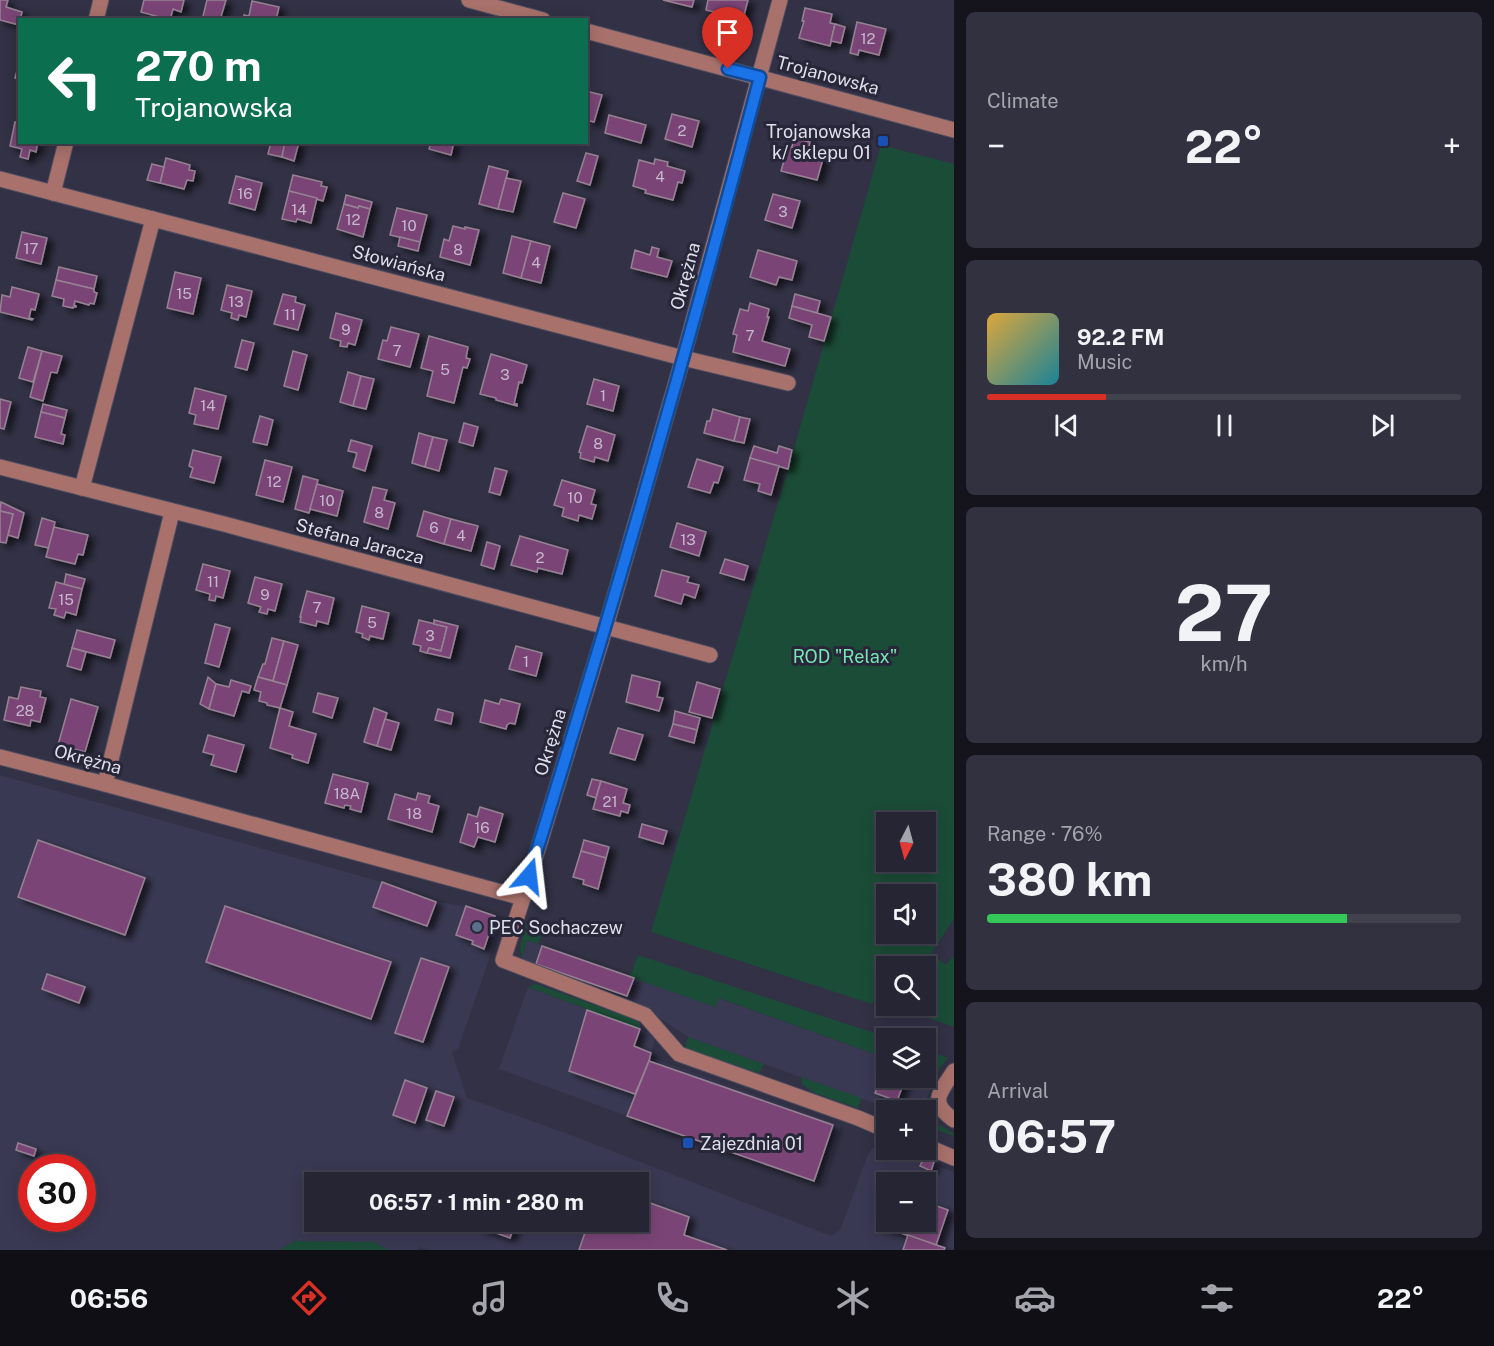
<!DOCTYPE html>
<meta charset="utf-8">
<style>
:root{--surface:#262534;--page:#323140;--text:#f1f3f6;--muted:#a4a5ac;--line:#42424f;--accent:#d93025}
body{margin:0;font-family:"Public Sans",sans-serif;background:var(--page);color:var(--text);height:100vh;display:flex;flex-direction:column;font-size:22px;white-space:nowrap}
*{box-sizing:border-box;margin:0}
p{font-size:20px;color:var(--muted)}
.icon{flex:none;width:33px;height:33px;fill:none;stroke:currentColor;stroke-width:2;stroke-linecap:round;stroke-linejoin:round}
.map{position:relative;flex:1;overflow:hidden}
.panel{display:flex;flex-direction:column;gap:12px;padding:12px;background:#15141d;width:540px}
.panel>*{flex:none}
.guide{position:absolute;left:18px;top:18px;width:570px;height:126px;border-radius:0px;box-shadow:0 3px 15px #0003,0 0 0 2px var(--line);background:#0b6e4f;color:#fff;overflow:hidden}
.needle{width:39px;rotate:186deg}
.tools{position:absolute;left:876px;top:812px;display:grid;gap:12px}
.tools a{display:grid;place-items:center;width:60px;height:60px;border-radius:0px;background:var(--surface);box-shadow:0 3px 15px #0003,0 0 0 2px var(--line);font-size:30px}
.speed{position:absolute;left:18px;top:1154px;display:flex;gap:12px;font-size:30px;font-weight:700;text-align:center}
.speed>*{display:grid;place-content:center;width:78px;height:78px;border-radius:50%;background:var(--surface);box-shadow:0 3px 15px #0003,0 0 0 2px var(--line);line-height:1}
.speed .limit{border:9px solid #d22;background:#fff;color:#111}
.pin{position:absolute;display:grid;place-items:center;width:51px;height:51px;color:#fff;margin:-62px -26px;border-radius:50% 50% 50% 0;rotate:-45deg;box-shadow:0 0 6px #0007}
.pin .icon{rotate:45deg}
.me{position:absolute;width:66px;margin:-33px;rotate:17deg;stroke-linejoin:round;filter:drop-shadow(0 0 4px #0008)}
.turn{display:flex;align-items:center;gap:21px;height:126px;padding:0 18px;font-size:27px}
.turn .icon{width:78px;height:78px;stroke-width:2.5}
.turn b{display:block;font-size:42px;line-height:51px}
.big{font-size:45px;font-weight:700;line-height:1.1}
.panel .widget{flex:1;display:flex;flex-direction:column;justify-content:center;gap:9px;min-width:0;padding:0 21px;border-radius:9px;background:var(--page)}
.panel .dial{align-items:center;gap:0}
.dial b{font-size:78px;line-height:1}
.song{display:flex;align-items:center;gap:18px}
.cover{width:72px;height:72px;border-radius:9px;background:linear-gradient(135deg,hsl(40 70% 55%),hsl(190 70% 35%))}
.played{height:6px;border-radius:3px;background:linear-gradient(90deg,var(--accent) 25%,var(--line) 25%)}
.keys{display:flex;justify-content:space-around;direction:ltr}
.heat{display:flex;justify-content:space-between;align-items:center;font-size:33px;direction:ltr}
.charge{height:9px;border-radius:4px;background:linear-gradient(90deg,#34c759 76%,var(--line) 0)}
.trip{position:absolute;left:304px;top:1172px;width:345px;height:60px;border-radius:0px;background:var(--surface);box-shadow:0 3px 15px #0003,0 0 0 2px var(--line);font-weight:700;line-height:60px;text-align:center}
.menu{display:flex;height:96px;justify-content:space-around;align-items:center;background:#0f0f15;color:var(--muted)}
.menu .icon{width:42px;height:42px}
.menu .selected{color:var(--accent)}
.menu b{font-size:27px;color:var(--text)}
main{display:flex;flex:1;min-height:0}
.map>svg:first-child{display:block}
.built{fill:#3a3953;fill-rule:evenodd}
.green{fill:#1b4c37;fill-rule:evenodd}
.building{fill:#7a4576;stroke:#968293;stroke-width:1.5;filter:url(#shadow)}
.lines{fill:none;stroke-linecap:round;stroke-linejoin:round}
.minor-casing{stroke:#4e4d60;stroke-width:17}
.minor{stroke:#a8716b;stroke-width:15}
.route-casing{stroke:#114b97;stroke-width:15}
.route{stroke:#1a73e8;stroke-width:10}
.transit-dot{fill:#1a4fb4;stroke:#28273a;stroke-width:2}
.service-dot{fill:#5c6f8a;stroke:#28273a;stroke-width:2}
.labels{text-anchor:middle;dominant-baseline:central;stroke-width:6;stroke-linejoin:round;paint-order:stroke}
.number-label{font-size:15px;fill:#c6b8ce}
.street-label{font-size:18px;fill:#dfdfec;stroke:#28273a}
.poi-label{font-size:18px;fill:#dfdfec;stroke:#28273a;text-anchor:start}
.park-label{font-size:18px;fill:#76e8b3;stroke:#28273a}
</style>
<main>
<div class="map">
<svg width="954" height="1250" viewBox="0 0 954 1250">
<defs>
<filter id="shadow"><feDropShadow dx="6" dy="4" stdDeviation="3" flood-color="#0009"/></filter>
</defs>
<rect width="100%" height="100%" fill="#323145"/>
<g class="built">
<path d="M0,775l382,107 54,20 30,4 29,10 6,3 -8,29 -35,101 -6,3 15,46 104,37 260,101 9,-6 27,-73 5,-9 9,-2 5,1v2h5l63,23v78h-526l-9,-3 -1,3h-29l-16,-8 -78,-1 -15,9h-280zM32,1167h50v51h-50zM315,1182h324v39h-324zM886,1182h40v39h-40z"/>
<polygon points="527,940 715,1007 718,998 886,1058 886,1077 910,1077 932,1085 922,1110 894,1110 688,1037 631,999 522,959"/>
<polygon points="528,987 656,1035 650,1057 841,1125 823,1183 627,1116 499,1069"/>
</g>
<g class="green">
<path d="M881,145l73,19v755l-23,34 14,12 9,-9v71l-62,-22h34v-39h-40v37l-11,-4 -3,5 -221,-72 137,-463zM886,822h40v39h-40zM886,894h40v39h-40z"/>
<polygon points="526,923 544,927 538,944 527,940 522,959 520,947"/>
<polygon points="638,955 889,1038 886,1038 886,1058 719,998 715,1007 630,977"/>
<polygon points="536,984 639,1021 640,1029 528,987"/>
<polygon points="688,1037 764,1064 759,1073 685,1048"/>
<polygon points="926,1050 948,1058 936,1073 932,1085 909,1077 926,1077"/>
<polygon points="801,1077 861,1098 858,1108 814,1093 802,1084"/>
<polygon points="926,1121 944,1127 954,1134 954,1136 926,1126"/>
<polygon points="295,1241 373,1242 389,1250 280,1250"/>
</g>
<g class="building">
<polygon points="0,0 8,0 6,7 22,12 19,25 0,20"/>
<polygon points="144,0 184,0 181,12 173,9 170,20 141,12"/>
<polygon points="207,0 226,0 220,20 202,20"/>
<polygon points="663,0 694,0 692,7"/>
<polygon points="708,0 748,0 743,19 706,10"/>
<polygon points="252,1 279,7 276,20 243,20 244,15 249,16"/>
<polygon points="805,8 832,14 830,23 835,24 830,46 799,38 804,21 802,21"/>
<polygon points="857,22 886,29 879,55 859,50 858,55 850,53"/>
<polygon points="835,24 845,27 841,43 831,41"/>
<polygon points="20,60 20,79 15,78"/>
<polygon points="586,91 602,95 594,122 586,120"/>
<polygon points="672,114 699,121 692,147 665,139"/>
<polygon points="609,115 646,125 641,143 605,133"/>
<polygon points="15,122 20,123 20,142 38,142 36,152 30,150 28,159 20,157 22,149 10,146"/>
<polygon points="794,138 810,142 809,147 825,152 817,180 781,171 788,146 792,147"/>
<polygon points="271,142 285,142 282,157 268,154"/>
<polygon points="285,142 299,142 294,161 282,157"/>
<polygon points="431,142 454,142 451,155 429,149"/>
<polygon points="586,153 598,156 590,185 577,181"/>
<polygon points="166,158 190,165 189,170 195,171 193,181 187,180 184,189 160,183"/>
<polygon points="655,159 668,162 667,166 685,171 682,183 678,182 673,200 645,193 646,190 633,186 639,160 654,164"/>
<polygon points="152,164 164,167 160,183 147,180"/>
<polygon points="489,166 508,171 498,209 479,204"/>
<polygon points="293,175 322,182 321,186 327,187 323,201 289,191"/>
<polygon points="236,176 262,183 255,210 229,203"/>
<polygon points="506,178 521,181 513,212 498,209"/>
<polygon points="289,191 317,198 311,223 297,219 296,222 282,219"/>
<polygon points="563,193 585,199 576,228 554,222"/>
<polygon points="773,194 800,201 792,228 765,220"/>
<polygon points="346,195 372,202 370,209 359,206 358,208 344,204"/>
<polygon points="344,204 358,208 359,206 370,209 363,237 337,229"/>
<polygon points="397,208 427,215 420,242 390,235"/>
<polygon points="453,226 465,229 465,227 479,230 470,265 440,257 444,239 449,241"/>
<polygon points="22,232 47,238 41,264 16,258"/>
<polygon points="512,236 531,241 521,278 503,273"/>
<polygon points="400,237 420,242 418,251 398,246"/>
<polygon points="531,241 550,246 541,283 521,278"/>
<polygon points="652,247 659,249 657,257 672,261 667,277 631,268 635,250 650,255"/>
<polygon points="758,250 797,261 792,280 779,277 776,285 750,277"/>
<polygon points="59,267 97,276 94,289 56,280"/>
<polygon points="175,272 201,278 193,314 167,308"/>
<polygon points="56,280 94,289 94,292 97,293 94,304 90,303 89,305 75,301 74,305 76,306 76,307 73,307 73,308 63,306 64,299 52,296"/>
<polygon points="227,285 252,291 246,317 239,315 238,320 231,318 232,313 221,310"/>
<polygon points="12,287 39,294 35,310 31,309 29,318 33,319 32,320 0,312 2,295 10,297"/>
<polygon points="283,294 296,297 295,302 305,305 298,330 274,324"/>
<polygon points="795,294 820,301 817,313 792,306"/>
<polygon points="750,303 769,309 767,317 769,317 762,341 790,349 785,366 733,352 737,335 733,334 740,309 748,311"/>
<polygon points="792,306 831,317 824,341 809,337 812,325 789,318"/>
<polygon points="336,313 362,320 355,345 348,343 347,347 340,346 341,341 330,338"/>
<polygon points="391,327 419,334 410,367 378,359 383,340 387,341"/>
<polygon points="429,336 468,347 466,358 470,359 467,368 463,367 454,403 427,396 433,371 421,368"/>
<polygon points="242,340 254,343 247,370 235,367"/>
<polygon points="28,347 42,351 33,382 19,378"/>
<polygon points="42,351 62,356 57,373 51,372 43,401 30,397"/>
<polygon points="293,351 307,355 298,390 284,386"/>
<polygon points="491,354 527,365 522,383 519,382 514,404 517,404 517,406 496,400 496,398 480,394"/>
<polygon points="348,372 361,376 353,406 340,402"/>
<polygon points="361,376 374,379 366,409 353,406"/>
<polygon points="594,379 619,386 613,411 587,404"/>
<polygon points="195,388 226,396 218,429 194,424 196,415 189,413"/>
<polygon points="0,399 11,402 4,429 0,428"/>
<polygon points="43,404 67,410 65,418 41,412"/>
<polygon points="713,409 740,417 734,441 704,433 707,421 710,421"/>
<polygon points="41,412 65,418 61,434 65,435 63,444 35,437"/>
<polygon points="260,416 273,420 267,445 253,442"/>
<polygon points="740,417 750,419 744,443 734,441"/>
<polygon points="464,423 478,427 473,446 459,442"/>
<polygon points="587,426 615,435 608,461 595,457 594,462 580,458 581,453 579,452"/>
<polygon points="419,433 433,437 425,467 412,463"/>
<polygon points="433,437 447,440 439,471 425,467"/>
<polygon points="351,440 372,446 365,471 353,467 357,453 348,451"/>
<polygon points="754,446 777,453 779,446 792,450 788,469 750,458"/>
<polygon points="193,450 221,457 214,483 190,477 193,468 189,466"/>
<polygon points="750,458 779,466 771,495 758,491 760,484 744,480"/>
<polygon points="697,459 723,467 718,483 714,482 710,493 688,487"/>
<polygon points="265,460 292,467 283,502 256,495"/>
<polygon points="495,468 507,471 500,495 489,492"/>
<polygon points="303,476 318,480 309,513 295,509"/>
<polygon points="562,480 595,490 591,504 596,505 592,519 579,515 578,521 562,516 564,508 554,505"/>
<polygon points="317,484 343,491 337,516 310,509"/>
<polygon points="373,487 387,490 384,500 395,503 388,529 364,522"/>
<polygon points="1,502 24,513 18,538 8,535 13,514 0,511"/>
<polygon points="0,511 13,514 6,543 0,542"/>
<polygon points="424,511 451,519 444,544 417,536"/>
<polygon points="42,518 55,522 49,548 35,545"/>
<polygon points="451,519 478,526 471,551 444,544"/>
<polygon points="677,523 706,532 699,556 670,547"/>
<polygon points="54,527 88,535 83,555 78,554 75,564 46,557"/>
<polygon points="520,536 568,550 562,574 538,568 537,572 511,565"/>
<polygon points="487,542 500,546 494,569 481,565"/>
<polygon points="725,559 748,566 744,580 720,573"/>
<polygon points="203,564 230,571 223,598 216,596 215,601 209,600 210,594 196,590"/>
<polygon points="662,570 689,577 687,582 699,585 695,598 684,594 681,604 655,596"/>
<polygon points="66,574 85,579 82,589 64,585"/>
<polygon points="255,577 282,584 275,611 268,609 267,614 259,612 261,607 248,603"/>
<polygon points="56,582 82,589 76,615 66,612 64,618 54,615 56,609 49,608"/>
<polygon points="307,591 334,598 328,624 317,621 316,626 300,622 301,617 300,617"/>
<polygon points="362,606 389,613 383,639 370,636 369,640 362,637 363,634 356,632"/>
<polygon points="419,620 447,627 441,651 429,648 427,653 420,651 421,646 413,644"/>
<polygon points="434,620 458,626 450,658 427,653 429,648 441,651 447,627 434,624"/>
<polygon points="215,624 230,628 219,667 205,663"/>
<polygon points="77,630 115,640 110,658 72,648"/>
<polygon points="272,638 284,641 273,681 258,677 263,664 265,664"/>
<polygon points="284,641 298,645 287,685 273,681"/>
<polygon points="516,646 542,653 536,676 509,669"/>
<polygon points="72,648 86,652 81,670 67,666"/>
<polygon points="632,675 660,682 657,697 663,698 659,711 626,702"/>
<polygon points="208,677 216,684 209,709 200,704"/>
<polygon points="258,677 287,685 280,708 267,705 267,703 259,701 261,692 254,690"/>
<polygon points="231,680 251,686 249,693 242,691 234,716 209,709 216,684 229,687"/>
<polygon points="697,682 720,689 712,718 689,712"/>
<polygon points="21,687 41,691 40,697 46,698 40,722 31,720 30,726 4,720 9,697 18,699"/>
<polygon points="318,693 338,698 332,718 313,712"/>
<polygon points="71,699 98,707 85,752 58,745"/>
<polygon points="501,699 520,704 515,724 510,723 507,725 506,729 480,722 485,700 499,704"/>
<polygon points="280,708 293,712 289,726 316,734 308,763 292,758 293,755 270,748"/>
<polygon points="374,708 387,713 377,746 364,742"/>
<polygon points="438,709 453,713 451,724 435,720"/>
<polygon points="675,711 700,718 697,730 673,724"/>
<polygon points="385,719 399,723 391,750 377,746"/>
<polygon points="673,724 697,730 694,743 669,736"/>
<polygon points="618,728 643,735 635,760 610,753"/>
<polygon points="208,735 244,745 236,772 211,765 214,755 203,752"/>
<polygon points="333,774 368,783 361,812 350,809 351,806 345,805 344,808 325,803"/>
<polygon points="592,779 601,781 596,798 587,795"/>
<polygon points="601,781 627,789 623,803 630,805 628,813 621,811 620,816 593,809"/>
<polygon points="418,793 430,796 428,803 439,806 432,832 388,819 395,794 416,800"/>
<polygon points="480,807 503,814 495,842 478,837 474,847 460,842 468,814 477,817"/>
<polygon points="642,824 667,831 663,844 639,837"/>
<polygon points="38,840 145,878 125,935 18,897"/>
<polygon points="584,840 609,847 606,858 581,851"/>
<polygon points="581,851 606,858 598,889 583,884 584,880 573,877"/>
<polygon points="382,882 436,902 427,926 373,907"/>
<polygon points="225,906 391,962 371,1019 206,962"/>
<polygon points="466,906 495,916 484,949 472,944 473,941 456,935"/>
<polygon points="542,946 634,978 627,996 536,964"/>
<polygon points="421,958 449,967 423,1042 395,1033"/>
<polygon points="47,974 85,987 79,1003 42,989"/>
<polygon points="587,1010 640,1029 634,1046 651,1053 649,1061 635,1094 569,1071"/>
<polygon points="649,1061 833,1125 814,1181 627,1116"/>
<polygon points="884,1067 886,1069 886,1077 906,1077 897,1101 875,1093"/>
<polygon points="405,1080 427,1088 415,1123 393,1115"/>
<polygon points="436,1091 454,1097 444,1126 426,1120"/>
<polygon points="18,1143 36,1149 34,1156 16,1150"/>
<polygon points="924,1158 934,1162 931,1171 920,1166"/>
<polygon points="494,1176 513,1182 492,1182"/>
<polygon points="886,1197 886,1221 926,1221 926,1202 948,1210 936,1245 877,1225"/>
<polygon points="639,1199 689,1217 684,1235 727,1250 579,1250 589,1221 639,1221"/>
<polygon points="479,1221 516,1221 510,1238 477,1226"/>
<polygon points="908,1235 945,1248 944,1250 903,1250"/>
</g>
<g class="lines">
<g class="minor-casing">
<g id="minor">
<polyline points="469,0 543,20"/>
<polyline points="96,20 101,0"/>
<polyline points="586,31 954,130"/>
<polyline points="0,179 683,358 788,383"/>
<polyline points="53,193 66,142"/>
<polyline points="0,467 224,524 710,655"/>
<polyline points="82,488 153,219"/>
<polyline points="0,757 105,784 523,898 606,626 683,358 780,0"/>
<polyline points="105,784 172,512"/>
<polyline points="523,898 503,960 645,1015 679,1054 858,1118 886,1130"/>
<path d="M954,1071c-14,22 -26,31 0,49"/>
<polyline points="926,1146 954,1158"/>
</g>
</g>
<use href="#minor" class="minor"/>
</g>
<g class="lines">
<g class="route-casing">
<path id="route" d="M529,876c83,-265 160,-531 231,-799l-32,-8"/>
</g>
<use href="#route" class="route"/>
</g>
<g class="transit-dot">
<rect x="877" y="135" width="12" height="12" rx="3"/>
<rect x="682" y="1137" width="12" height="12" rx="3"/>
</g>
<circle class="service-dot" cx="477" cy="927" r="6"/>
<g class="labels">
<g class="number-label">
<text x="868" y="38">12</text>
<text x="682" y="130">2</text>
<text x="660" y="176">4</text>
<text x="245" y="193">16</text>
<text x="299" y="209">14</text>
<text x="783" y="211">3</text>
<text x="353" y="219">12</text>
<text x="409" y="225">10</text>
<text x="31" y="248">17</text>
<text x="458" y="249">8</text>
<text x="536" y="262">4</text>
<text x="184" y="293">15</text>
<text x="236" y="301">13</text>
<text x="290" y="314">11</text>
<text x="346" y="329">9</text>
<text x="750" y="335">7</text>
<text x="397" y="350">7</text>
<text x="445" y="369">5</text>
<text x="505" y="374">3</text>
<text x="603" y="395">1</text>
<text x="208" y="405">14</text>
<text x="598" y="443">8</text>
<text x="274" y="481">12</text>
<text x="575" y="497">10</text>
<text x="327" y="500">10</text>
<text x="379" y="512">8</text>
<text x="434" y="527">6</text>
<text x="461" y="535">4</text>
<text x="688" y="539">13</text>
<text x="540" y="557">2</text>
<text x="213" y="581">11</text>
<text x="265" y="594">9</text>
<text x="66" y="599">15</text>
<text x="317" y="607">7</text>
<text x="372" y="622">5</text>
<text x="430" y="635">3</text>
<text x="526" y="661">1</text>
<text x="25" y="710">28</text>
<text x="347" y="793">18A</text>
<text x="610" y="801">21</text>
<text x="414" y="813">18</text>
<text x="482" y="827">16</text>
</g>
<g class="street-label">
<text transform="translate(828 75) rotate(15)">Trojanowska</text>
<text transform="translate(399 263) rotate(15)">Słowiańska</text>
<text transform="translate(685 276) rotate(-75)">Okrężna</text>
<text transform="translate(360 541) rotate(15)">Stefana Jaracza</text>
<text transform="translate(550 742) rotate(-73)">Okrężna</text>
<text transform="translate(88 759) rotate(15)">Okrężna</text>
</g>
<g class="poi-label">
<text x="871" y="131" text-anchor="end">Trojanowska<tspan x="871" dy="21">k/ sklepu 01</tspan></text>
<text x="489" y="927">PEC Sochaczew</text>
<text x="700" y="1143">Zajezdnia 01</text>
</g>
<g class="park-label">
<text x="845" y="656">ROD "Relax"</text>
</g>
</g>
</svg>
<div class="tools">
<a><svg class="needle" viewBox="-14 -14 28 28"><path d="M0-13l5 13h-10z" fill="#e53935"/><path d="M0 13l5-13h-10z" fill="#a4a5ac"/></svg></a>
<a><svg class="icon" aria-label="sound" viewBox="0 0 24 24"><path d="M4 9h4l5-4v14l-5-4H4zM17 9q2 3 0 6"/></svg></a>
<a><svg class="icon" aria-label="search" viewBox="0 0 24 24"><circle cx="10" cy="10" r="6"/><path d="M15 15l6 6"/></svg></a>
<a><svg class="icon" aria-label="layers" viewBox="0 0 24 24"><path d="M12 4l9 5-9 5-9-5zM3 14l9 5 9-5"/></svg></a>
<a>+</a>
<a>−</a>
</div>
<div class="speed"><div class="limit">30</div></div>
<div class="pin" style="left:728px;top:69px;background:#d93025"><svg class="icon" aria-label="arrive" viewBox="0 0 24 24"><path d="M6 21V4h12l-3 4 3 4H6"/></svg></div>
<svg class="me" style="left:529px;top:876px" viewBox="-20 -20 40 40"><path d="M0-17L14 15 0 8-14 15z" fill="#1a73e8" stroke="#fff" stroke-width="4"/></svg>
<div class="trip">06:57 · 1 min · 280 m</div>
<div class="guide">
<div class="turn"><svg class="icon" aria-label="left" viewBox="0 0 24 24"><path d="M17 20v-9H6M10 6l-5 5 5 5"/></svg><div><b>270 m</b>Trojanowska</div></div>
</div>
</div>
<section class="panel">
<div class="widget"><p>Climate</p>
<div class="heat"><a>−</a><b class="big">22°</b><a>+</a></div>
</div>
<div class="widget">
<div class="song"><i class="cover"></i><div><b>92.2 FM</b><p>Music</p></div></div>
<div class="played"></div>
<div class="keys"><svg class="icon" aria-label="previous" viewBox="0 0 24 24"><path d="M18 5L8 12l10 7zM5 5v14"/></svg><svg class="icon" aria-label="pause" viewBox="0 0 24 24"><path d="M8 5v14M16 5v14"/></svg><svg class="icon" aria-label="next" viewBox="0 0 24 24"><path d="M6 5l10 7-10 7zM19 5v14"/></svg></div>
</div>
<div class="widget dial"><b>27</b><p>km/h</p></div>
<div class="widget"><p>Range · 76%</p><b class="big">380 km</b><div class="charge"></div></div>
<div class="widget"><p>Arrival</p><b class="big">06:57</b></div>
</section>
</main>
<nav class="menu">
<b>06:56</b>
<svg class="icon selected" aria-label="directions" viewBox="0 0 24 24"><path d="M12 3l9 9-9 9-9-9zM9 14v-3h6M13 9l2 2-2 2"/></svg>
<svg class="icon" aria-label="music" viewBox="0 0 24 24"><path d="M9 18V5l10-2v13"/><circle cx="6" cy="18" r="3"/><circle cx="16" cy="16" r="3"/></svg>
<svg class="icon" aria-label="phone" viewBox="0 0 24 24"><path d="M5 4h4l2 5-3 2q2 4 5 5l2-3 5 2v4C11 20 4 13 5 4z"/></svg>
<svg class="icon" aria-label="climate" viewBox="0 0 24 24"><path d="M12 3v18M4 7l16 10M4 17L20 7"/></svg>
<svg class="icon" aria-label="car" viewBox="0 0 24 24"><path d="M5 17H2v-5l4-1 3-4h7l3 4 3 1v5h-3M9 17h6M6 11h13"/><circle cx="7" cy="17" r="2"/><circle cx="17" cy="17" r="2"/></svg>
<svg class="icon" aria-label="filters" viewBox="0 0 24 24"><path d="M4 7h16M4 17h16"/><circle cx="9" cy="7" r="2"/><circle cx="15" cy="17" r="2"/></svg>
<b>22°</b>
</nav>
